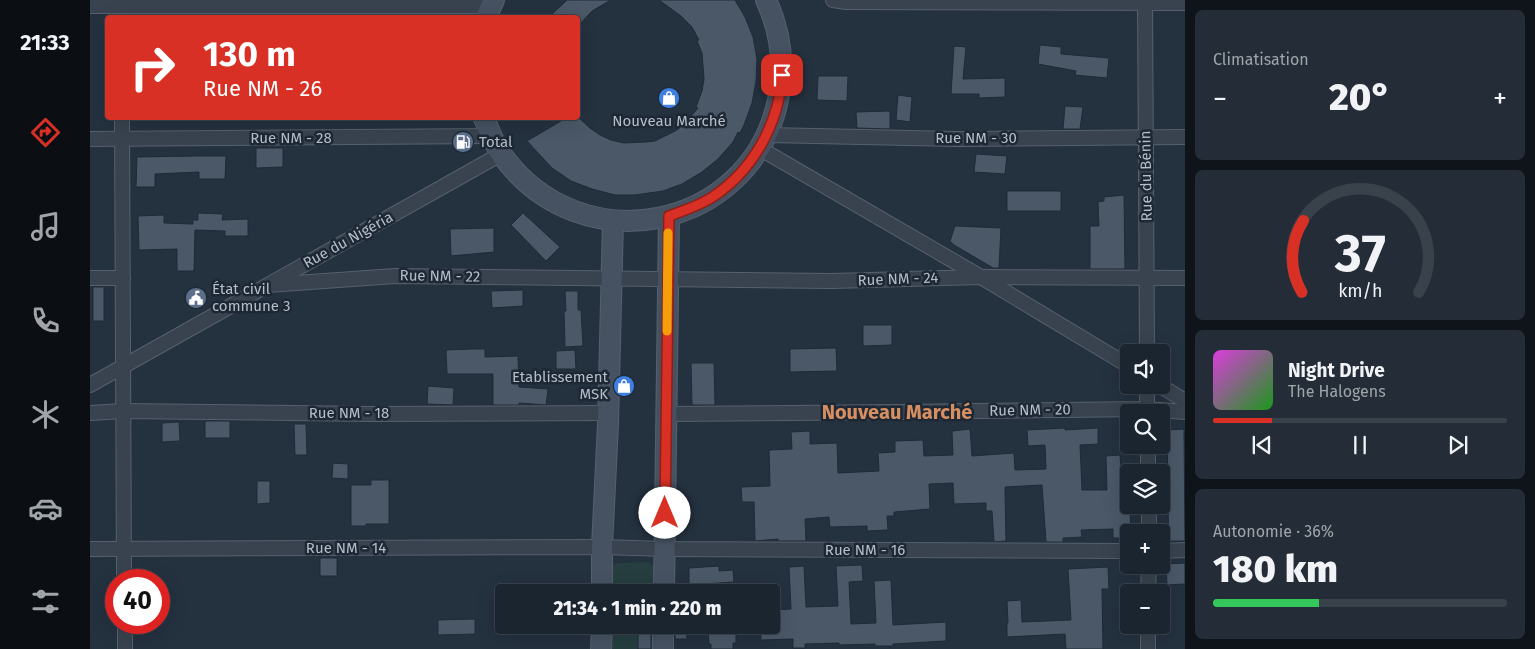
<!DOCTYPE html>
<html lang="fr">
<meta charset="utf-8">
<style>
:root{--surface:#1b252f;--page:#242d37;--text:#f1f3f6;--muted:#a0a5aa;--line:#39424b;--accent:#d93025}
body{margin:0;font-family:"Fira Sans",sans-serif;background:var(--page);color:var(--text);height:100vh;display:flex;flex-direction:column;font-size:19px;white-space:nowrap}
*{box-sizing:border-box;margin:0}
p{font-size:16px;color:var(--muted)}
.icon{flex:none;width:28px;height:28px;fill:none;stroke:currentColor;stroke-width:2;stroke-linecap:round;stroke-linejoin:round}
.map{position:relative;flex:1;overflow:hidden}
.details{display:flex;flex-direction:column;gap:10px;padding:10px;background:#0f141a;width:350px}
.details>*{flex:none}
.guide{position:absolute;left:15px;top:15px;width:475px;height:105px;border-radius:5px;box-shadow:0 5px 20px #0002,0 0 0 1px var(--line);background:#d93025;color:#fff;overflow:hidden}
.fabs{position:absolute;left:1030px;top:344px;display:grid;gap:10px}
.fabs a{display:grid;place-items:center;width:50px;height:50px;border-radius:5px;background:var(--surface);box-shadow:0 5px 20px #0002,0 0 0 1px var(--line);font-size:25px}
.speed{position:absolute;left:15px;top:569px;display:flex;gap:10px;font-size:25px;font-weight:700;text-align:center}
.speed>*{display:grid;place-content:center;width:65px;height:65px;border-radius:50%;background:var(--surface);box-shadow:0 5px 20px #0002,0 0 0 1px var(--line);line-height:1}
.speed .limit{border:8px solid #d22;background:#fff;color:#111}
.pin{position:absolute;display:grid;place-items:center;width:42px;height:42px;color:#fff;margin:-21px;border-radius:10px;box-shadow:0 2px 8px #0006}
.me{position:absolute;width:55px;margin:-28px;rotate:0deg;stroke-linejoin:round;filter:drop-shadow(0 0 4px #0008)}
.turn{display:flex;align-items:center;gap:18px;height:105px;padding:0 15px;font-size:22px}
.turn .icon{width:65px;height:65px;stroke-width:2.5}
.turn b{display:block;font-size:35px;line-height:42px}
.big{font-size:38px;font-weight:800;line-height:1.1}
.details .tile{flex:1;display:flex;flex-direction:column;justify-content:center;gap:8px;min-width:0;padding:0 18px;border-radius:8px;background:var(--page)}
.details .dial{align-items:center;gap:0}
.dial svg{height:130px;overflow:visible;fill:none;stroke:var(--line);stroke-width:7;stroke-linecap:round;text-anchor:middle}
.dial text{fill:var(--text);stroke:none}
.song{display:flex;align-items:center;gap:15px}
.cover{width:60px;height:60px;border-radius:8px;background:linear-gradient(135deg,hsl(300 70% 55%),hsl(120 70% 35%))}
.played{height:5px;border-radius:2px;background:linear-gradient(90deg,var(--accent) 20%,var(--line) 20%)}
.keys{display:flex;justify-content:space-around;direction:ltr}
.heat{display:flex;justify-content:space-between;align-items:center;font-size:28px;direction:ltr}
.charge{height:8px;border-radius:4px;background:linear-gradient(90deg,#34c759 36%,var(--line) 0)}
.trip{position:absolute;left:405px;top:584px;width:285px;height:50px;border-radius:5px;background:var(--surface);box-shadow:0 5px 20px #0002,0 0 0 1px var(--line);font-weight:800;line-height:50px;text-align:center}
main{display:flex;flex:1;min-height:0}
.menu{display:flex;flex-direction:column;width:90px;justify-content:space-around;align-items:center;background:#0b0f13;color:var(--muted)}
.menu .icon{width:35px;height:35px}
.menu .current{color:var(--accent)}
.menu b{font-size:22px;color:var(--text)}
.map>svg:first-child{display:block}
.green{fill:#263e40}
.building{fill:#4a5868;stroke:#1f2a36}
.lines{fill:none;stroke-linecap:round;stroke-linejoin:round}
.street-casing{stroke:#56616d;stroke-width:16}
.secondary-casing{stroke:#56616d;stroke-width:22}
.street{stroke:#38434f;stroke-width:14}
.secondary{stroke:#465262;stroke-width:20}
.route-casing{stroke:#8d1f18;stroke-width:12}
.route{stroke:#d93025;stroke-width:9}
.slow{stroke:#f59e0b;stroke-width:9}
.labels{text-anchor:middle;dominant-baseline:central;stroke-width:5;stroke-linejoin:round;paint-order:stroke}
.poi-label{font-size:15px;fill:#b4beca;stroke:#1d2834;text-anchor:start}
.street-label{font-size:15px;fill:#b4beca;stroke:#1d2834}
.district-label{font-size:20px;font-weight:bold;fill:#d78e61;stroke:#1d2834}
</style>
<main>
<nav class="menu">
<b>21:33</b>
<svg class="icon current" aria-label="directions" viewBox="0 0 24 24"><path d="M12 3l9 9-9 9-9-9zM9 14v-3h6M13 9l2 2-2 2"/></svg>
<svg class="icon" aria-label="music" viewBox="0 0 24 24"><path d="M9 18V5l10-2v13"/><circle cx="6" cy="18" r="3"/><circle cx="16" cy="16" r="3"/></svg>
<svg class="icon" aria-label="phone" viewBox="0 0 24 24"><path d="M5 4h4l2 5-3 2q2 4 5 5l2-3 5 2v4C11 20 4 13 5 4z"/></svg>
<svg class="icon" aria-label="climate" viewBox="0 0 24 24"><path d="M12 3v18M4 7l16 10M4 17L20 7"/></svg>
<svg class="icon" aria-label="car" viewBox="0 0 24 24"><path d="M5 17H2v-5l4-1 3-4h7l3 4 3 1v5h-3M9 17h6M6 11h13"/><circle cx="7" cy="17" r="2"/><circle cx="17" cy="17" r="2"/></svg>
<svg class="icon" aria-label="filters" viewBox="0 0 24 24"><path d="M4 7h16M4 17h16"/><circle cx="9" cy="7" r="2"/><circle cx="15" cy="17" r="2"/></svg>
</nav>
<div class="map">
<svg width="1095" height="649" viewBox="0 0 1095 649">
<rect width="100%" height="100%" fill="#24313f"/>
<g class="green">
<polygon points="559,562 566,569 566,592 522,592 522,565 528,563"/>
<rect x="522" y="625" width="43" height="24"/>
</g>
<g class="building">
<polygon points="477,0 521,0 502,11 488,26 488,18 458,18"/>
<polygon points="569,0 645,0 655,17 663,37 667,59 666,82 662,103 654,125 650,133 648,132 643,142 628,159 612,172 592,184 573,191 545,195 525,195 502,189 481,181 462,168 437,141 476,118 489,118 500,128 510,135 521,140 534,143 556,142 565,141 587,130 596,122 608,108 606,107 612,91 614,79 612,53 607,41 609,40 602,27 591,16"/>
<polygon points="950,45 971,47 971,54 1019,58 1017,78 985,75 986,71 948,64"/>
<polygon points="864,46 876,47 873,79 915,78 915,97 889,98 889,94 861,94"/>
<polygon points="728,76 758,76 757,101 727,100"/>
<polygon points="808,95 822,97 820,122 806,120"/>
<polygon points="975,106 993,107 990,129 973,129"/>
<polygon points="800,111 800,129 767,128 766,112"/>
<polygon points="166,148 193,148 193,167 166,168"/>
<polygon points="886,154 917,156 915,174 884,172"/>
<polygon points="106,156 136,156 135,179 109,179 109,172 65,174 65,187 46,187 47,157"/>
<rect x="917" y="191" width="54" height="20"/>
<polygon points="1034,195 1035,269 1000,269 1000,226 1009,226 1008,202 1014,201 1014,197"/>
<polygon points="108,213 133,214 132,220 158,219 158,236 135,236 135,231 105,230 104,271 87,271 87,249 49,250 48,216 74,215 74,223 103,224 103,220 108,220"/>
<polygon points="433,213 470,247 456,261 421,225"/>
<polygon points="865,226 911,228 909,268 903,268 864,245 860,241"/>
<polygon points="404,228 404,252 361,256 360,229"/>
<rect x="3" y="287" width="11" height="34"/>
<polygon points="433,290 433,306 402,308 401,291"/>
<polygon points="475,291 488,291 488,310 491,310 493,346 475,347 474,311 476,311"/>
<polygon points="773,325 802,325 802,345 773,346"/>
<polygon points="746,348 747,371 700,372 700,349"/>
<polygon points="381,349 395,349 395,357 428,356 429,387 458,389 456,405 429,403 429,405 403,405 403,374 357,374 356,350"/>
<polygon points="485,350 486,369 466,369 466,351"/>
<polygon points="601,363 624,363 625,405 602,405"/>
<polygon points="338,386 364,388 363,405 337,404"/>
<rect x="115" y="421" width="25" height="17"/>
<polygon points="89,422 90,441 72,442 72,423"/>
<polygon points="204,424 216,424 217,455 205,455"/>
<polygon points="975,428 975,430 1008,428 1008,444 990,445 992,490 1017,490 1016,456 1030,455 1032,488 1039,487 1041,532 1039,532 1039,538 1023,538 1023,529 991,530 992,537 973,538 973,542 956,542 952,485 915,487 916,541 904,542 902,511 896,511 896,503 864,504 863,483 839,484 840,509 804,512 804,516 797,516 798,530 777,531 777,526 740,527 739,517 715,519 716,541 688,541 688,539 665,541 664,502 652,502 651,487 680,486 679,450 702,449 701,432 720,431 720,444 747,443 748,473 789,471 788,453 805,452 805,441 833,440 834,456 863,455 862,431 880,429 882,456 924,453 925,470 956,469 955,445 938,446 937,430"/>
<polygon points="1094,429 1095,541 1079,541 1078,510 1071,510 1071,485 1078,485 1077,430"/>
<polygon points="243,463 258,464 258,479 242,478"/>
<polygon points="281,480 299,480 299,524 276,524 276,526 261,526 261,485 281,485"/>
<polygon points="167,481 180,481 180,503 167,504"/>
<rect x="230" y="558" width="17" height="18"/>
<polygon points="1095,563 1095,584 1077,585 1076,564"/>
<polygon points="772,565 773,581 759,582 761,624 786,623 784,581 801,580 803,625 856,622 856,641 803,644 803,646 785,646 785,644 749,645 749,643 715,644 715,648 703,648 703,639 671,640 670,625 681,625 681,610 701,609 699,567 714,566 716,607 748,606 746,566"/>
<polygon points="629,566 629,571 643,570 644,582 599,585 599,568"/>
<polygon points="1018,567 1019,589 1012,589 1013,649 976,649 975,634 917,637 917,623 918,623 917,601 931,600 932,622 981,620 978,569"/>
<polygon points="385,619 385,634 348,635 348,620"/>
<polygon points="585,625 596,625 597,639 585,639"/>
<polygon points="646,626 646,643 643,643 643,649 621,649 621,644 619,644 618,627"/>
<polygon points="561,632 561,649 548,649 548,633"/>
</g>
<g class="lines">
<g class="street-casing">
<g id="street">
<polyline points="743,0 756,2 1095,3"/>
<polyline points="1055,0 1057,352"/>
<polyline points="0,6 400,6"/>
<polyline points="32,118 34,580"/>
<polyline points="677,135 867,139 1095,137"/>
<polyline points="0,139 402,136"/>
<polyline points="669,148 891,277 1039,366"/>
<polyline points="0,278 33,278"/>
<polyline points="178,285 305,276 742,281 891,277 1095,278"/>
<polyline points="0,385 411,154"/>
<polyline points="1057,385 1057,412"/>
<polyline points="1069,385 1095,401"/>
<polyline points="0,413 33,411 280,414 518,413"/>
<polyline points="576,414 807,412 1057,409 1095,412"/>
<polyline points="1058,445 1058,472"/>
<polyline points="1059,505 1059,532"/>
<polyline points="0,549 512,547 575,549 1039,551"/>
<polyline points="1071,551 1095,550"/>
<polyline points="1058,592 1059,565"/>
<polyline points="35,622 35,649"/>
<polyline points="1058,649 1058,625"/>
</g>
</g>
<g class="secondary-casing">
<g id="secondary">
<polyline points="396,18 404,0"/>
<path d="M394,118c5,12 10,26 18,37 78,109 248,77 276,-55 7,-35 3,-68 -12,-100"/>
<polyline points="512,592 512,547 518,424 523,221"/>
<polyline points="574,592 579,216"/>
<polyline points="511,649 512,625"/>
<polyline points="573,649 573,625"/>
</g>
</g>
<use href="#street" class="street"/>
<use href="#secondary" class="secondary"/>
</g>
<g class="lines">
<g class="route-casing">
<path id="route" d="M575,513l4,-297c14,-5 29,-10 42,-18 42,-27 68,-74 71,-123"/>
</g>
<use href="#route" class="route"/>
<polyline class="slow" points="577,331 578,233"/>
</g>
<defs>
<g id="shop-disc" transform="scale(1.125)"><circle r="9.5" fill="#3f7fe0" stroke="#1d2834"/><path d="M-5-2.5h2.3a2.7 3.5 0 0 1 5.4 0H5L5.5 6h-11ZM-1.5-2.5h3a1.5 2.3 0 0 0-3 0Z" fill="#fff"/></g>
<g id="fuel-disc" transform="scale(1.125)"><circle r="9.5" fill="#5c6f8a" stroke="#1d2834"/><path d="M-5.5-6h7V0h2V4h1.3V-2.5L3-4.5l.8-.8L6-3V5H2.5V1h-1V6h-7ZM-4.2-4.7v3.2H.2V-4.7Z" fill="#fff"/></g>
<g id="civic-disc" transform="scale(1.125)"><circle r="9.5" fill="#5c6f8a" stroke="#1d2834"/><path d="M-.6-6.5H3V-4.5H.6V-3L4-1V1h2V6H-6V1h2V-1L-.6-3ZM-1.2 2.5V6h2.4V2.5Z" fill="#fff"/></g>
</defs>
<g fill-rule="evenodd">
<use href="#shop-disc" x="579" y="98"/>
<use href="#fuel-disc" x="373" y="142"/>
<use href="#civic-disc" x="106" y="298"/>
<use href="#shop-disc" x="534" y="386"/>
</g>
<g class="labels">
<g class="poi-label">
<text x="579" y="121" text-anchor="middle">Nouveau Marché</text>
<text x="389" y="142">Total</text>
<text x="122" y="289">État civil<tspan x="122" dy="17">commune 3</tspan></text>
<text x="518" y="377" text-anchor="end">Etablissement<tspan x="518" dy="17">MSK</tspan></text>
</g>
<g class="street-label">
<text x="201" y="138">Rue NM - 28</text>
<text x="886" y="138">Rue NM - 30</text>
<text transform="translate(1056 176) rotate(-91)">Rue du Bénin</text>
<text transform="translate(258 240) rotate(-29)">Rue du Nigéria</text>
<text transform="translate(350 276) rotate(1)">Rue NM - 22</text>
<text transform="translate(808 279) rotate(-2)">Rue NM - 24</text>
<text transform="translate(940 410) rotate(-1)">Rue NM - 20</text>
<text x="259" y="413">Rue NM - 18</text>
<text x="256" y="548">Rue NM - 14</text>
<text x="775" y="550">Rue NM - 16</text>
</g>
<g class="district-label">
<text x="807" y="412">Nouveau Marché</text>
</g>
</g>
</svg>
<div class="fabs">
<a><svg class="icon" aria-label="sound" viewBox="0 0 24 24"><path d="M4 9h4l5-4v14l-5-4H4zM17 9q2 3 0 6"/></svg></a>
<a><svg class="icon" aria-label="search" viewBox="0 0 24 24"><circle cx="10" cy="10" r="6"/><path d="M15 15l6 6"/></svg></a>
<a><svg class="icon" aria-label="layers" viewBox="0 0 24 24"><path d="M12 4l9 5-9 5-9-5zM3 14l9 5 9-5"/></svg></a>
<a>+</a>
<a>−</a>
</div>
<div class="speed"><div class="limit">40</div></div>
<div class="pin" style="left:692px;top:75px;background:#d93025"><svg class="icon" aria-label="arrive" viewBox="0 0 24 24"><path d="M6 21V4h12l-3 4 3 4H6"/></svg></div>
<svg class="me" style="left:575px;top:513px" viewBox="-20 -20 40 40"><circle r="19" fill="#fff"/><path d="M0-13L10 11 0 6-10 11z" fill="#d93025"/></svg>
<div class="trip">21:34 · 1 min · 220 m</div>
<div class="guide">
<div class="turn"><svg class="icon" aria-label="right" viewBox="0 0 24 24"><path d="M7 20v-9h11M14 6l5 5-5 5"/></svg><div><b>130 m</b>Rue NM - 26</div></div>
</div>
</div>
<section class="details">
<div class="tile"><p>Climatisation</p>
<div class="heat"><a>−</a><b class="big">20°</b><a>+</a></div>
</div>
<div class="tile dial"><svg viewBox="0 0 100 80">
<path d="M14 69A42 42 0 1 1 86 69"/>
<path d="M14 69A42 42 0 0 1 15 25" stroke="#d93025"/>
<text x="50" y="56" font-size="32" font-weight="700">37</text>
<text x="50" y="72" font-size="11">km/h</text>
</svg></div>
<div class="tile">
<div class="song"><i class="cover"></i><div><b>Night Drive</b><p>The Halogens</p></div></div>
<div class="played"></div>
<div class="keys"><svg class="icon" aria-label="previous" viewBox="0 0 24 24"><path d="M18 5L8 12l10 7zM5 5v14"/></svg><svg class="icon" aria-label="pause" viewBox="0 0 24 24"><path d="M8 5v14M16 5v14"/></svg><svg class="icon" aria-label="next" viewBox="0 0 24 24"><path d="M6 5l10 7-10 7zM19 5v14"/></svg></div>
</div>
<div class="tile"><p>Autonomie · 36%</p><b class="big">180 km</b><div class="charge"></div></div>
</section>
</main>
